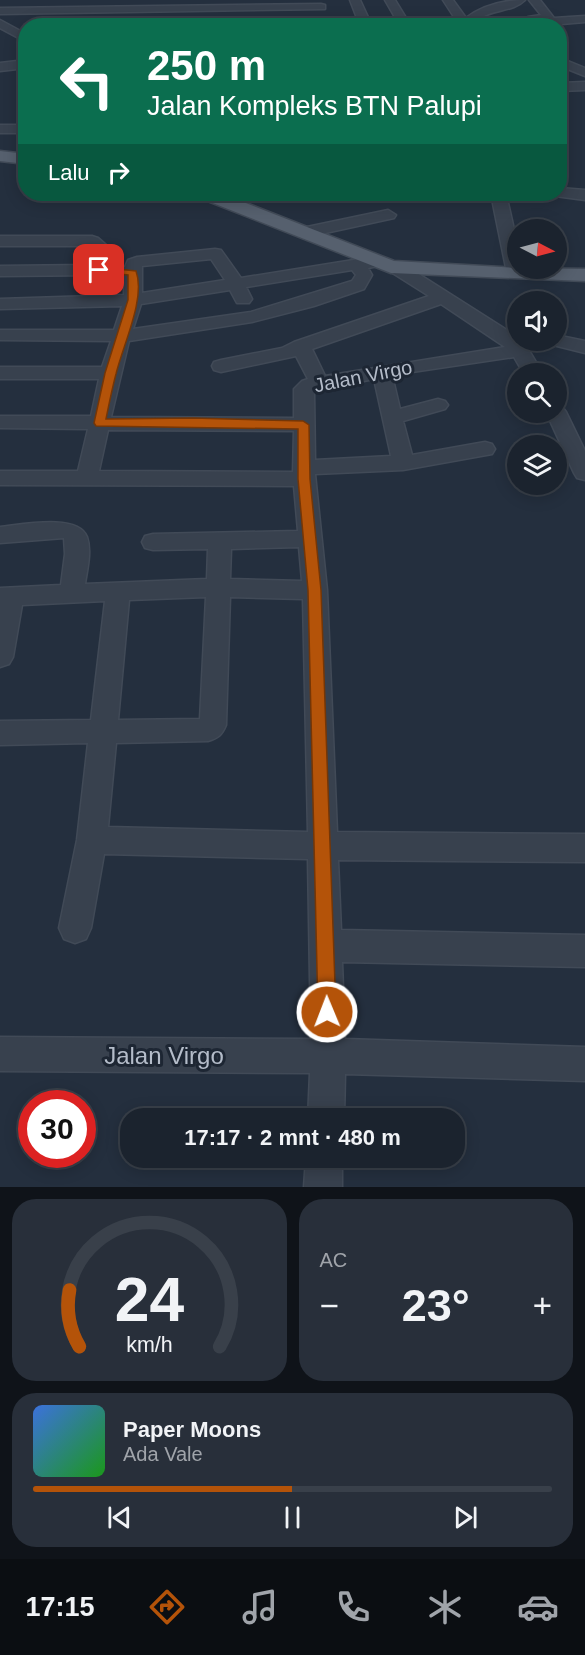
<!DOCTYPE html>
<html lang="id">
<meta charset="utf-8">
<style>
:root{--surface:#1b232e;--page:#282f3a;--text:#f1f3f6;--muted:#a0a4aa;--line:#39404a;--accent:#b45309}
body{margin:0;font-family:Helvetica,sans-serif;background:var(--page);color:var(--text);height:100vh;display:flex;flex-direction:column;font-size:22px;white-space:nowrap}
*{box-sizing:border-box;margin:0}
p{font-size:20px;color:var(--muted)}
.icon{flex:none;width:33px;height:33px;fill:none;stroke:currentColor;stroke-width:2;stroke-linecap:round;stroke-linejoin:round}
.map{position:relative;height:1187px;overflow:hidden}
.drawer{display:flex;flex-direction:column;gap:12px;padding:12px;background:#0f1319;flex:1}
.drawer>*{flex:none}
.banner{position:absolute;left:18px;top:18px;width:549px;height:183px;border-radius:24px;box-shadow:0 3px 15px #0003,0 0 0 2px var(--line);background:#0b6e4f;color:#fff;overflow:hidden}
.needle{width:39px;rotate:96deg}
.controls{position:absolute;left:507px;top:219px;display:grid;gap:12px}
.controls a{display:grid;place-items:center;width:60px;height:60px;border-radius:50%;background:var(--surface);box-shadow:0 3px 15px #0003,0 0 0 2px var(--line);font-size:30px}
.speed{position:absolute;left:18px;top:1090px;display:flex;gap:12px;font-size:30px;font-weight:700;text-align:center}
.speed>*{display:grid;place-content:center;width:78px;height:78px;border-radius:50%;background:var(--surface);box-shadow:0 3px 15px #0003,0 0 0 2px var(--line);line-height:1}
.speed .limit{border:9px solid #d22;background:#fff;color:#111}
.pin{position:absolute;display:grid;place-items:center;width:51px;height:51px;color:#fff;margin:-26px;border-radius:12px;box-shadow:0 3px 9px #0006}
.me{position:absolute;width:66px;margin:-33px;rotate:359deg;stroke-linejoin:round;filter:drop-shadow(0 0 4px #0008)}
.turn{display:flex;align-items:center;gap:21px;height:126px;padding:0 30px;font-size:27px}
.turn .icon{width:78px;height:78px;stroke-width:2.5}
.turn b{display:block;font-size:42px;line-height:51px}
.then{display:flex;align-items:center;height:57px;padding:0 30px;background:#0003;gap:12px;font-size:22px}
.big{font-size:45px;font-weight:700;line-height:1.1}
.drawer .card{flex:1;display:flex;flex-direction:column;justify-content:center;gap:9px;min-width:0;padding:0 21px;border-radius:24px;background:var(--page)}
.drawer .dial{align-items:center;gap:0}
.dial svg{height:156px;overflow:visible;fill:none;stroke:var(--line);stroke-width:7;stroke-linecap:round;text-anchor:middle}
.dial text{fill:var(--text);stroke:none}
.song{display:flex;align-items:center;gap:18px}
.cover{width:72px;height:72px;border-radius:9px;background:linear-gradient(135deg,hsl(220 70% 55%),hsl(120 70% 35%))}
.played{height:6px;border-radius:3px;background:linear-gradient(90deg,var(--accent) 50%,var(--line) 50%)}
.keys{display:flex;justify-content:space-around;direction:ltr}
.heat{display:flex;justify-content:space-between;align-items:center;font-size:33px;direction:ltr}
.drawer .tiles{flex:1;display:grid;gap:12px;grid-template-columns:1fr 1fr}
.card:last-child{grid-column:span 2}
.trip{position:absolute;left:120px;top:1108px;width:345px;height:60px;border-radius:24px;background:var(--surface);box-shadow:0 3px 15px #0003,0 0 0 2px var(--line);font-weight:700;line-height:60px;text-align:center}
.tab-bar{display:flex;height:96px;justify-content:space-around;align-items:center;background:#0b0e12;color:var(--muted)}
.tab-bar .icon{width:42px;height:42px}
.tab-bar .current{color:var(--accent)}
.tab-bar b{font-size:27px;color:var(--text)}
.map>svg:first-child{display:block}
.lines{fill:none;stroke-linecap:round;stroke-linejoin:round}
.minor-casing{stroke:#414a57;stroke-width:3}
.major-casing{stroke:#414a57;stroke-width:3}
.minor{fill:#38414e;fill-rule:evenodd}
.major{fill:#56606e;fill-rule:evenodd}
.route{fill:#b45309;stroke:#753606;stroke-width:1.5}
.labels{text-anchor:middle;dominant-baseline:central;stroke-width:6;stroke-linejoin:round;paint-order:stroke}
.street-label{font-size:20px;fill:#b4bcc9;stroke:#1d2633}
.near-street-label{font-size:24px;fill:#b4bcc9;stroke:#1d2633}
</style>
<div class="map">
<svg width="585" height="1187" viewBox="0 0 585 1187">
<rect width="100%" height="100%" fill="#242f3e"/>
<g class="lines">
<g class="minor-casing">
<g id="minor">
<polygon points="350,0 360,0 372,26 360,26"/>
<polygon points="385,0 395,0 411,26 400,26"/>
<path d="M443,0h10l13,18c17,-13 39,-18 59,-18 -12,12 -32,9 -46,19h48l1,-2 13,-2 -12,-15h11l14,18 31,-2v6l-47,4h-120l5,-3 33,-3z"/>
<polygon points="321,4 325,5 325,9 0,14 0,8"/>
<polygon points="0,20 26,34 26,42 0,28"/>
<polygon points="560,58 585,68 585,76 560,66"/>
<polygon points="26,60 26,68 0,71 0,63"/>
<polygon points="585,82 585,90 560,91 560,83"/>
<rect x="0" y="125" width="26" height="8"/>
<polygon points="560,188 585,190 585,200 555,196 553,194 560,194"/>
<polygon points="491,194 506,194 518,247 518,268 522,268 523,273 521,277 509,277 507,273"/>
<polygon points="388,210 396,215 394,218 307,237 299,232 307,227"/>
<path d="M0,236h92l6,2 8,7 1,21 18,1 3,-7 9,-3 78,-8 6,1 20,28 131,-21 8,5 -2,4 -10,2 4,7 -8,14 -50,17 -62,16 -123,19 -18,76 183,1v-29l8,-8 6,-2 -12,-23 -75,16 -7,-2 -2,-4 2,-4 7,-2 61,-12 12,-6 135,-46 -38,-24 -2,-4 2,-4h12l107,68 17,15 16,27h-19l-10,-17 -122,18 8,34 38,-10 7,2 3,4 -3,4 -42,12 9,34 73,-13 7,2 3,5 -3,5 -89,16 -88,4 12,116 10,242 248,2v28l-247,-2 3,70 244,5v32l-243,-5 3,77 240,8v34l-240,-7 -1,45h-36l2,-46 -310,-2v-34l311,2 -3,-180 -204,-5 -13,74 -5,11 -11,4 -11,-4 -5,-11 18,-88 11,-97 -88,2v-24l91,-1 14,-119 -83,4 -9,52 -4,7 -9,3v-79l61,-3 4,-31 -1,-16 -64,5v-16c21,-2 78,-14 87,10 5,14 0,33 -2,47l122,-5 1,-30 -55,1 -8,-2 -3,-6 3,-6 8,-2 145,-3 -4,-45 -294,-1v-14h78l10,-42 -88,-1v-12h91l8,-37h-99v-12h102l9,-26 -111,-1v-10h114l8,-24 -122,3v-10l124,-4v-18l-25,-2 -99,1v-10l90,-1 -2,-19h-88zM211,259l14,21 -83,13v-27zM352,270l4,5 -4,6 -101,31 -118,17 8,-25 89,-14 7,13h12l3,-4 -6,-12zM441,304l64,43 -180,29 -13,-27zM374,379l17,77 -76,4 -1,-69zM108,430l186,1 -1,41 -194,-1zM299,547l3,34 -72,-2 1,-30zM206,597l-6,122 -82,1 11,-120zM230,597l73,2 5,233 -200,-5 8,-84 92,-2c10,-3 14,-6 18,-16z"/>
<polygon points="556,335 585,341 585,353 549,344 547,340 556,340"/>
<polygon points="556,406 563,408 566,412 585,451 585,480 577,478 574,473 546,412 556,412"/>
<polygon points="306,1158 342,1158 342,1187 304,1187"/>
</g>
</g>
<g class="major-casing">
<g id="major">
<polygon points="0,151 26,154 26,164 0,161"/>
<polygon points="198,194 223,194 394,261 518,268 585,269 585,281 391,273 200,198"/>
</g>
</g>
<use href="#minor" class="minor"/>
<use href="#major" class="major"/>
</g>
<path class="route" d="M99,267l37,4c10,27 -13,74 -20,103 -4,15 -7,30 -10,45l87,-1 110,3 6,4 1,54 11,111 15,422 -2,7 -7,3 -7,-3 -2,-7 -10,-422 -10,-111v-50l-202,-3 -2,-3 11,-50 23,-73v-25l-32,-3v-4z"/>
<g class="labels">
<g class="street-label">
<text transform="translate(363 376) rotate(-11)">Jalan Virgo</text>
</g>
<g class="near-street-label">
<text x="164" y="1055">Jalan Virgo</text>
</g>
</g>
</svg>
<div class="controls">
<a><svg class="needle" viewBox="-14 -14 28 28"><path d="M0-13l5 13h-10z" fill="#e53935"/><path d="M0 13l5-13h-10z" fill="#a0a4aa"/></svg></a>
<a><svg class="icon" aria-label="sound" viewBox="0 0 24 24"><path d="M4 9h4l5-4v14l-5-4H4zM17 9q2 3 0 6"/></svg></a>
<a><svg class="icon" aria-label="search" viewBox="0 0 24 24"><circle cx="10" cy="10" r="6"/><path d="M15 15l6 6"/></svg></a>
<a><svg class="icon" aria-label="layers" viewBox="0 0 24 24"><path d="M12 4l9 5-9 5-9-5zM3 14l9 5 9-5"/></svg></a>
</div>
<div class="speed"><div class="limit">30</div></div>
<div class="pin" style="left:99px;top:270px;background:#d93025"><svg class="icon" aria-label="arrive" viewBox="0 0 24 24"><path d="M6 21V4h12l-3 4 3 4H6"/></svg></div>
<svg class="me" style="left:327px;top:1012px" viewBox="-20 -20 40 40"><circle r="17" fill="#b45309" stroke="#fff" stroke-width="3"/><path d="M0-11L8 9 0 5-8 9z" fill="#fff"/></svg>
<div class="trip">17:17 · 2 mnt · 480 m</div>
<div class="banner">
<div class="turn"><svg class="icon" aria-label="left" viewBox="0 0 24 24"><path d="M17 20v-9H6M10 6l-5 5 5 5"/></svg><div><b>250 m</b>Jalan Kompleks BTN Palupi</div></div>
<div class="then">Lalu<svg class="icon" aria-label="right" viewBox="0 0 24 24"><path d="M7 20v-9h11M14 6l5 5-5 5"/></svg></div>
</div>
</div>
<section class="drawer">
<div class="tiles">
<div class="card dial"><svg viewBox="0 0 100 80">
<path d="M14 69A42 42 0 1 1 86 69"/>
<path d="M14 69A42 42 0 0 1 9 40" stroke="#b45309"/>
<text x="50" y="56" font-size="32" font-weight="700">24</text>
<text x="50" y="72" font-size="11">km/h</text>
</svg></div>
<div class="card"><p>AC</p>
<div class="heat"><a>−</a><b class="big">23°</b><a>+</a></div>
</div>
<div class="card">
<div class="song"><i class="cover"></i><div><b>Paper Moons</b><p>Ada Vale</p></div></div>
<div class="played"></div>
<div class="keys"><svg class="icon" aria-label="previous" viewBox="0 0 24 24"><path d="M18 5L8 12l10 7zM5 5v14"/></svg><svg class="icon" aria-label="pause" viewBox="0 0 24 24"><path d="M8 5v14M16 5v14"/></svg><svg class="icon" aria-label="next" viewBox="0 0 24 24"><path d="M6 5l10 7-10 7zM19 5v14"/></svg></div>
</div>
</div>
</section>
<nav class="tab-bar">
<b>17:15</b>
<svg class="icon current" aria-label="directions" viewBox="0 0 24 24"><path d="M12 3l9 9-9 9-9-9zM9 14v-3h6M13 9l2 2-2 2"/></svg>
<svg class="icon" aria-label="music" viewBox="0 0 24 24"><path d="M9 18V5l10-2v13"/><circle cx="6" cy="18" r="3"/><circle cx="16" cy="16" r="3"/></svg>
<svg class="icon" aria-label="phone" viewBox="0 0 24 24"><path d="M5 4h4l2 5-3 2q2 4 5 5l2-3 5 2v4C11 20 4 13 5 4z"/></svg>
<svg class="icon" aria-label="climate" viewBox="0 0 24 24"><path d="M12 3v18M4 7l16 10M4 17L20 7"/></svg>
<svg class="icon" aria-label="car" viewBox="0 0 24 24"><path d="M5 17H2v-5l4-1 3-4h7l3 4 3 1v5h-3M9 17h6M6 11h13"/><circle cx="7" cy="17" r="2"/><circle cx="17" cy="17" r="2"/></svg>
</nav>
